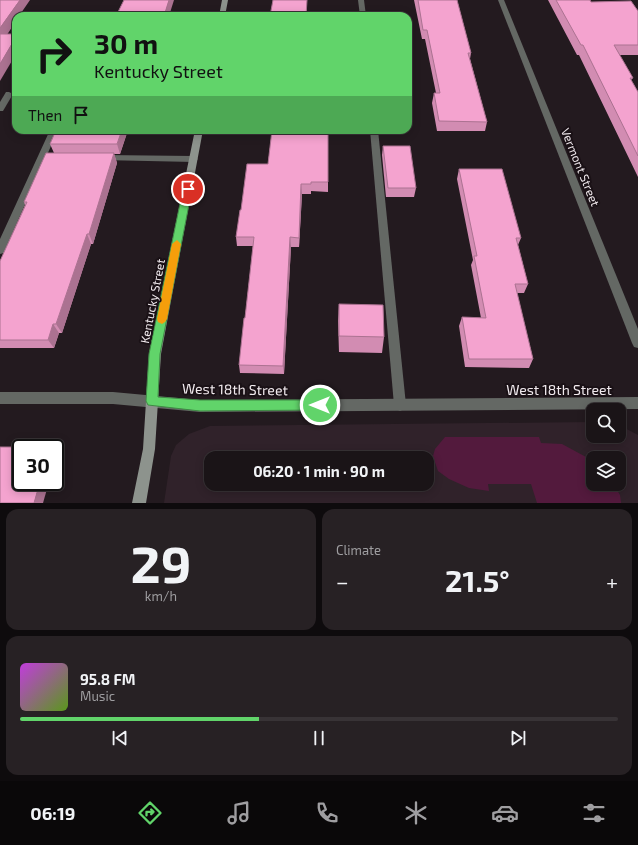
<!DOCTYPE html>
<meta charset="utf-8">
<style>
:root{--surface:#1a1417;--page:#272124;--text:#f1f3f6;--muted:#9f9ea1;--line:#383336;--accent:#61d46a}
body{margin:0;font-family:"Exo 2",sans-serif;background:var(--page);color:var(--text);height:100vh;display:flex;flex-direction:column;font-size:15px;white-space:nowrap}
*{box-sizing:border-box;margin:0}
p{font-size:13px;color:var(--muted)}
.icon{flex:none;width:22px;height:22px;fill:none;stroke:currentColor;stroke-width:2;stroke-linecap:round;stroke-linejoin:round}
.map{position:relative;height:503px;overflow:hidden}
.side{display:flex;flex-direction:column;gap:6px;padding:6px;background:#0e0b0d;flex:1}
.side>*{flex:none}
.guide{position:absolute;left:12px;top:12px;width:400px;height:122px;border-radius:12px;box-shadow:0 2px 10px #0003,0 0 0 1px var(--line);background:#61d46a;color:#111;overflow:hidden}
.controls{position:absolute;left:586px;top:403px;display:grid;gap:8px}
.controls a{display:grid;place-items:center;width:40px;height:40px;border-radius:8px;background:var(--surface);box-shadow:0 2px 10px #0003,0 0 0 1px var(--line);font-size:20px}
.speed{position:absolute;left:12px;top:439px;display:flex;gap:8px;font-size:20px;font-weight:700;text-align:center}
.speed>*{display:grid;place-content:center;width:52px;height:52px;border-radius:50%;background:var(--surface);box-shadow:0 2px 10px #0003,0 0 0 1px var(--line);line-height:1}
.speed .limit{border:2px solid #111;border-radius:6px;background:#fff;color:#111}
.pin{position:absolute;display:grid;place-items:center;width:34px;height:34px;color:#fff;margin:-17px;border:2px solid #fff;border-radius:50%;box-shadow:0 1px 4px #0007}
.me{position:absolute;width:44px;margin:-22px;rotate:270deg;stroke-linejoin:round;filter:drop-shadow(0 0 3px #0008)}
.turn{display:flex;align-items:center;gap:14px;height:84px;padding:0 16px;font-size:18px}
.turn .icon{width:52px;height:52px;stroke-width:2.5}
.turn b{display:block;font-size:28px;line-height:34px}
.then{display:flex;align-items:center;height:38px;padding:0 16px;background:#0003;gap:8px;font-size:15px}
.big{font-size:30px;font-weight:700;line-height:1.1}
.side .widget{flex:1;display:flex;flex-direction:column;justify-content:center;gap:6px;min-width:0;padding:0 14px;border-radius:12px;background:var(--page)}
.side .dial{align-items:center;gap:0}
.dial b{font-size:52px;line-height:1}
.song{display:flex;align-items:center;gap:12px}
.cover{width:48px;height:48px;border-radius:6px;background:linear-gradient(135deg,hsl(290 70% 55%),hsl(90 70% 35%))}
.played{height:4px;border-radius:2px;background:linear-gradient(90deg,var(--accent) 40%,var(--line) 40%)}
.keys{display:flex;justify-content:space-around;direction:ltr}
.heat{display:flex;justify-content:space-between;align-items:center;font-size:22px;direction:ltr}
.side .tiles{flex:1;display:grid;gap:6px;grid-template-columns:1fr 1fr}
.widget:last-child{grid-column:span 2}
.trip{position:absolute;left:204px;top:451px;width:230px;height:40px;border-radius:12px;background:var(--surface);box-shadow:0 2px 10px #0003,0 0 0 1px var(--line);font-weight:700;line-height:40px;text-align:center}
.menu{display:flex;height:64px;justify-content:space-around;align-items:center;background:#0a0809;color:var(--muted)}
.menu .icon{width:28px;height:28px}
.menu .current{color:var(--accent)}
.menu b{font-size:18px;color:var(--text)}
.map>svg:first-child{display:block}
.built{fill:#30222a;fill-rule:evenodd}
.green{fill:#531a3d}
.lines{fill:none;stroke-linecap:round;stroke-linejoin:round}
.service{fill:#646864;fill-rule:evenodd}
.minor{fill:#646864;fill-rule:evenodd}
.secondary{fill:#8d938d;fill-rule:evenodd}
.wall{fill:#d28cb2}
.shaded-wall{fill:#ab7291}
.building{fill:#f4a3cf;stroke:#ab7291}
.route{fill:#61d46a;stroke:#3f8a45}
.slow{fill:#f59e0b}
.labels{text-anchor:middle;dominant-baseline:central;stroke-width:4;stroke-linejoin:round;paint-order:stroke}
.street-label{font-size:12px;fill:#f1eaee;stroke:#1a1116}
.near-street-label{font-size:14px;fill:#f1eaee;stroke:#1a1116}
</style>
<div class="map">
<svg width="638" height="503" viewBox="0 0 638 503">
<rect width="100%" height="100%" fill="#231a1f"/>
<path class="built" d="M593,422v14h26v-11l19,10v68h-474l7,-47 5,-11 13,-11 21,-8zM211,458h216v26h-216zM593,458h26v26h-26z"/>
<polygon class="green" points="445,437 539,437 541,443 562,444 586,457 593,463 593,484 613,484 620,495 621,503 537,503 531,484 488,484 489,491 469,488 449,479 438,471 433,456 435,449"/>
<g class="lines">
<g class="service">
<polygon points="358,0 364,0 366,16 360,16"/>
<polygon points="6,92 9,92 13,94 3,111 0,111 0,102"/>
<polygon points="50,130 58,130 47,155 58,155 62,158 58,161 44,161 5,250 4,253 0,254 0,239"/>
<polygon points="370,130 378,130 406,405 404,409 400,411 396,409 394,405"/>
<polygon points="104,155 194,156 198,159 194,162 101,160 100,158 101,156"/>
</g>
<g class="minor">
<polygon points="498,0 504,0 638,329 638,348 634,347 632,343"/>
<polygon points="0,392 113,392 200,400 638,397 638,409 200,412 113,404 0,404"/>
</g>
<g class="secondary">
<polygon points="222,0 228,0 225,16 219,16"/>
<polygon points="195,130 203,130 161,354 155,449 146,503 132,503 143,449 149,354"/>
</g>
</g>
<g class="wall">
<polygon points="414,0 457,0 471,53 470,59 487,122 485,131 437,131 432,103 434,93 436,93 425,39 422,39"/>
<polygon points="548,0 590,0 591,2 638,11 638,55 619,55 633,78 631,80 638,92 638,177 579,55 577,55"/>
<polygon points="56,130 128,130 120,154 114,154 117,163 93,244 91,244 62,333 59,333 54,348 0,348 0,261 25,205 24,202 54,153 50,144"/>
<polygon points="249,130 328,130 328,192 311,191 311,194 302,194 299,247 291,247 284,374 240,373 239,365 245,318 253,246 237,246 236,237 241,210 268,164 272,131 249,131"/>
<polygon points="383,146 416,188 414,197 386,197 382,155"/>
<polygon points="459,169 521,238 518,245 528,284 524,293 517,293 533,359 529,368 465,367 459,326 462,317 481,318 471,265 473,260 457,179"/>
<polygon points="339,304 384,337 382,353 339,352 338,321"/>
</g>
<g class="shaded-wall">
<polygon points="20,0 30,0 19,16 16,16 16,21 1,44 0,42 0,28"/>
<polygon points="169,0 174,0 169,16 164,16"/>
<polygon points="307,0 307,16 306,16"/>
<polygon points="16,37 16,54 0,81 0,64"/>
<polygon points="122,130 128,130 120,154 117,144"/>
<polygon points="114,153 117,163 93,244 89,234"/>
<polygon points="301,184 302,194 299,247 299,238"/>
<polygon points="87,234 91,244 62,333 56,324"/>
<polygon points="290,237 291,247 284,374 283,366"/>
<polygon points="53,324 59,333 54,348 48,340"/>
<polygon points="55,452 57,454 55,463"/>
<polygon points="40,482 49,482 43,503 34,503"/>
</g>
<g class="building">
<polygon points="0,0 20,0 0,28"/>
<polygon points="124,0 169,0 164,16 116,16"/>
<polygon points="273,0 307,0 306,16 270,16"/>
<polygon points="418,0 457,0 471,53 468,53 487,122 439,121 434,93 440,93 427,30 423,30"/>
<polygon points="556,0 590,0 591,2 631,1 638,11 638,45 614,45 633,78 630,78 638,92 638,156 583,45 581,45"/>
<polygon points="0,34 16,34 16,37 0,64"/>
<polygon points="56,130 122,130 117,144 50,144"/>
<polygon points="272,130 328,130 328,182 311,182 311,184 301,184 299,238 290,237 283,366 239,365 244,318 245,318 254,237 236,237 240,210 241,210 247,164 268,164"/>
<polygon points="383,146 410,146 416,188 388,188"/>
<polygon points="46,153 114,153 89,234 87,234 56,324 53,324 48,340 0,340 0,261 27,202 24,202"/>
<polygon points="459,169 502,169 521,238 516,238 528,284 515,284 533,359 469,359 462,317 486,318 474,256 477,256"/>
<polygon points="339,304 383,305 384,337 339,336"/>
<polygon points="0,447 51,447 50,448 21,448 21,482 40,482 34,503 0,503"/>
</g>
<polygon class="route" points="188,186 192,189 160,354 158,397 200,400 320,400 324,401 326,405 324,408 320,410 200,411 148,405 146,401 149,354 183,189"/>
<polygon class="slow" points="177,240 181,244 167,319 165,322 162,324 158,322 157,319 172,244"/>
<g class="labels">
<g class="street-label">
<text transform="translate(581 167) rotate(68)">Vermont Street</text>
<text transform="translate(152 301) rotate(-79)">Kentucky Street</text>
</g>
<g class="near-street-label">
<text transform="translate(235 389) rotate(1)">West 18th Street</text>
<text x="559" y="389">West 18th Street</text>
</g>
</g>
</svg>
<div class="controls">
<a><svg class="icon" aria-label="search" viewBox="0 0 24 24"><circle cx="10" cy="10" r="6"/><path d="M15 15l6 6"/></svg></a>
<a><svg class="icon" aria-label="layers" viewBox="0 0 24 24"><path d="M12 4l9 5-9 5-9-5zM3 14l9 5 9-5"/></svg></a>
</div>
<div class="speed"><div class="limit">30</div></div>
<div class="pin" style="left:188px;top:189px;background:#d93025"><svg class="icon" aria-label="arrive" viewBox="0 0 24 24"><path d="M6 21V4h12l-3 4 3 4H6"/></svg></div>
<svg class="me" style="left:320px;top:405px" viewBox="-20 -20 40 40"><circle r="17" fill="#61d46a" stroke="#fff" stroke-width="3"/><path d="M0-11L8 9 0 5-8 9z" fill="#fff"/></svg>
<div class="trip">06:20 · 1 min · 90 m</div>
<div class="guide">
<div class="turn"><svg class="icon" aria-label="right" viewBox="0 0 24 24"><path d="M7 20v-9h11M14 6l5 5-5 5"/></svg><div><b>30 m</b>Kentucky Street</div></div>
<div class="then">Then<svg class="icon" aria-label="arrive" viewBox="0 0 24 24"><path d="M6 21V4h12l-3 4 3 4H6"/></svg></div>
</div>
</div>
<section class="side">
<div class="tiles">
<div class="widget dial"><b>29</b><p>km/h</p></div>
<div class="widget"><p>Climate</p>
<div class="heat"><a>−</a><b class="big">21.5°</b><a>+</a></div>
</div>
<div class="widget">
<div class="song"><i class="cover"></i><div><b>95.8 FM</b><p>Music</p></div></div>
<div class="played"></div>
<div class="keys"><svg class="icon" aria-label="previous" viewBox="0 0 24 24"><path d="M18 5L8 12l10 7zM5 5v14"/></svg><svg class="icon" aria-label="pause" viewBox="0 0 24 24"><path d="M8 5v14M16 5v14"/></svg><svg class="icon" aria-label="next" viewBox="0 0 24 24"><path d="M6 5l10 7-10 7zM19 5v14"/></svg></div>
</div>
</div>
</section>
<nav class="menu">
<b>06:19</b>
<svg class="icon current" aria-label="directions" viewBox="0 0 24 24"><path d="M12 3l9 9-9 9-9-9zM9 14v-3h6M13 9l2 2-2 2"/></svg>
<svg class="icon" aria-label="music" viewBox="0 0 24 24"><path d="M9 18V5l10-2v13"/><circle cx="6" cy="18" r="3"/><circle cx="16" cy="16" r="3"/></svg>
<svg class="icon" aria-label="phone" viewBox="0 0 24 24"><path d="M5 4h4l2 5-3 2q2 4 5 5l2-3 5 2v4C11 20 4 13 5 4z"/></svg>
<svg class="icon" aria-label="climate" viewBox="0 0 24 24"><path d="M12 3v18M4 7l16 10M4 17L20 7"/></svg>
<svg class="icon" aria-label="car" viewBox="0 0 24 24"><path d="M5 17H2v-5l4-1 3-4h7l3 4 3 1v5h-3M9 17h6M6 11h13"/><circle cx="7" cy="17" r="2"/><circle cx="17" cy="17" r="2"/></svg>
<svg class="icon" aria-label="filters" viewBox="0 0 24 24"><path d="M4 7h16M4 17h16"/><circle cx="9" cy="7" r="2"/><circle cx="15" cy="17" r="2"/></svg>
</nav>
